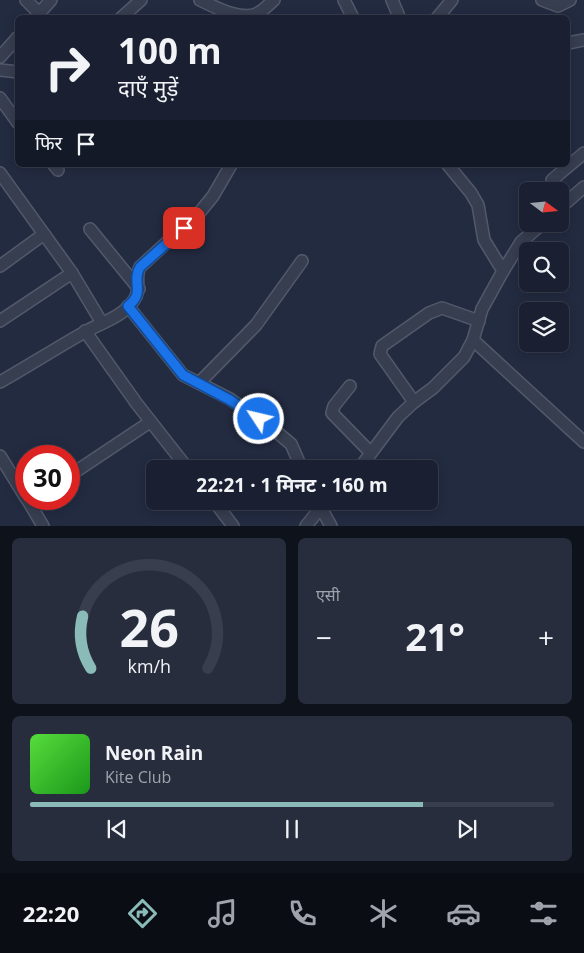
<!DOCTYPE html>
<html lang="hi">
<meta charset="utf-8">
<style>
:root{--surface:#1a2031;--page:#272d3d;--text:#f1f3f6;--muted:#9fa3ab;--line:#383e4d;--accent:#8bbbb9}
body{margin:0;font-family:"Open Sans","Noto Sans Devanagari",sans-serif;background:var(--page);color:var(--text);height:100vh;display:flex;flex-direction:column;font-size:19px;white-space:nowrap}
*{box-sizing:border-box;margin:0}
p{font-size:16px;color:var(--muted)}
.icon{flex:none;width:28px;height:28px;fill:none;stroke:currentColor;stroke-width:2;stroke-linecap:round;stroke-linejoin:round}
.map{position:relative;height:526px;overflow:hidden}
.panel{display:flex;flex-direction:column;gap:12px;padding:12px;background:#0e121b;flex:1}
.panel>*{flex:none}
.banner{position:absolute;left:15px;top:15px;width:555px;height:152px;border-radius:8px;box-shadow:0 2px 12px #0003,0 0 0 1px var(--line);background:#1a2031;color:var(--text);overflow:hidden}
.needle{width:32px;rotate:106deg}
.buttons{position:absolute;left:519px;top:182px;display:grid;gap:10px}
.buttons a{display:grid;place-items:center;width:50px;height:50px;border-radius:8px;background:var(--surface);box-shadow:0 2px 12px #0003,0 0 0 1px var(--line);font-size:25px}
.speed{position:absolute;left:15px;top:445px;display:flex;gap:10px;font-size:25px;font-weight:700;text-align:center}
.speed>*{display:grid;place-content:center;width:65px;height:65px;border-radius:50%;background:var(--surface);box-shadow:0 2px 12px #0003,0 0 0 1px var(--line);line-height:1}
.speed .limit{border:8px solid #d22;background:#fff;color:#111}
.pin{position:absolute;display:grid;place-items:center;width:42px;height:42px;color:#fff;margin:-21px;border-radius:10px;box-shadow:0 2px 8px #0006}
.me{position:absolute;width:55px;margin:-28px;rotate:305deg;stroke-linejoin:round;filter:drop-shadow(0 0 4px #0008)}
.turn{display:flex;align-items:center;gap:18px;height:105px;padding:0 20px;font-size:22px}
.turn .icon{width:65px;height:65px;stroke-width:2.5}
.turn b{display:block;font-size:35px;line-height:42px}
.then{display:flex;align-items:center;height:48px;padding:0 20px;background:#0003;gap:10px;font-size:19px}
.big{font-size:38px;font-weight:700;line-height:1.1}
.panel .tile{flex:1;display:flex;flex-direction:column;justify-content:center;gap:8px;min-width:0;padding:0 18px;border-radius:8px;background:var(--page)}
.panel .dial{align-items:center;gap:0}
.dial svg{height:130px;overflow:visible;fill:none;stroke:var(--line);stroke-width:7;stroke-linecap:round;text-anchor:middle}
.dial text{fill:var(--text);stroke:none}
.song{display:flex;align-items:center;gap:15px}
.cover{width:60px;height:60px;border-radius:8px;background:linear-gradient(135deg,hsl(110 70% 55%),hsl(120 70% 35%))}
.played{height:5px;border-radius:2px;background:linear-gradient(90deg,var(--accent) 75%,var(--line) 75%)}
.keys{display:flex;justify-content:space-around;direction:ltr}
.heat{display:flex;justify-content:space-between;align-items:center;font-size:28px;direction:ltr}
.panel .tiles{flex:1;display:grid;gap:12px;grid-template-columns:1fr 1fr}
.tile:last-child{grid-column:span 2}
.trip{position:absolute;left:146px;top:460px;width:292px;height:50px;border-radius:8px;background:var(--surface);box-shadow:0 2px 12px #0003,0 0 0 1px var(--line);font-weight:700;line-height:50px;text-align:center}
.tab-bar{display:flex;height:80px;justify-content:space-around;align-items:center;background:#0a0d14;color:var(--muted)}
.tab-bar .icon{width:35px;height:35px}
.tab-bar .current{color:var(--accent)}
.tab-bar b{font-size:22px;color:var(--text)}
.map>svg:first-child{display:block}
.lines{fill:none;stroke-linecap:round;stroke-linejoin:round}
.minor-casing{stroke:#52596b;stroke-width:14}
.minor{stroke:#373e50;stroke-width:11}
.route-casing{stroke:#114b97;stroke-width:12}
.route{stroke:#1a73e8;stroke-width:9}
</style>
<div class="map">
<svg width="584" height="526" viewBox="0 0 584 526">
<rect width="100%" height="100%" fill="#232b41"/>
<g class="lines">
<g class="minor-casing">
<g id="minor">
<polyline points="26,0 39,13"/>
<path d="M200,0c15,7 42,22 58,13 6,-3 11,-9 16,-13"/>
<polyline points="344,0 353,18"/>
<polyline points="392,0 398,14"/>
<polyline points="542,0 558,6 570,0"/>
<polyline points="35,18 51,0"/>
<polyline points="121,18 141,0"/>
<polyline points="437,18 452,0"/>
<polyline points="568,43 584,40"/>
<polyline points="0,57 18,37"/>
<polyline points="0,70 18,72"/>
<polyline points="0,98 18,123"/>
<polyline points="54,165 58,170"/>
<polyline points="448,165 471,193 478,205 484,240 503,271"/>
<polyline points="0,173 72,273 102,323"/>
<polyline points="552,180 584,153"/>
<polyline points="560,208 584,187"/>
<polyline points="90,229 139,289"/>
<polyline points="0,266 44,234"/>
<polyline points="128,306 183,375 230,399 273,429 291,444 302,469"/>
<polyline points="0,321 72,273"/>
<polyline points="85,331 137,404 188,469"/>
<polyline points="473,340 584,442"/>
<path d="M0,382c28,-16 55,-33 83,-49 17,-10 40,-16 51,-33 8,-11 0,-22 6,-33l60,-55 13,-16 18,-31"/>
<polyline points="199,383 256,325 302,261"/>
<polyline points="350,386 334,406 332,413 371,453"/>
<polyline points="414,402 380,354 382,346 429,313 442,308 479,321"/>
<polyline points="0,456 26,498"/>
<polyline points="359,469 398,417 414,402 433,388 464,357 473,340 482,309 503,271 521,242 542,224"/>
<polyline points="69,476 150,422"/>
<polyline points="27,499 43,526"/>
<polyline points="214,501 233,526"/>
<polyline points="317,501 331,526"/>
<polyline points="306,526 326,501"/>
</g>
</g>
<use href="#minor" class="minor"/>
</g>
<g class="lines">
<g class="route-casing">
<path id="route" d="M184,228l-44,39c-9,15 6,25 -12,39l55,69 47,25 29,19"/>
</g>
<use href="#route" class="route"/>
</g>
</svg>
<div class="buttons">
<a><svg class="needle" viewBox="-14 -14 28 28"><path d="M0-13l5 13h-10z" fill="#e53935"/><path d="M0 13l5-13h-10z" fill="#9fa3ab"/></svg></a>
<a><svg class="icon" aria-label="search" viewBox="0 0 24 24"><circle cx="10" cy="10" r="6"/><path d="M15 15l6 6"/></svg></a>
<a><svg class="icon" aria-label="layers" viewBox="0 0 24 24"><path d="M12 4l9 5-9 5-9-5zM3 14l9 5 9-5"/></svg></a>
</div>
<div class="speed"><div class="limit">30</div></div>
<div class="pin" style="left:184px;top:228px;background:#d93025"><svg class="icon" aria-label="arrive" viewBox="0 0 24 24"><path d="M6 21V4h12l-3 4 3 4H6"/></svg></div>
<svg class="me" style="left:259px;top:419px" viewBox="-20 -20 40 40"><circle r="17" fill="#1a73e8" stroke="#fff" stroke-width="3"/><path d="M0-11L8 9 0 5-8 9z" fill="#fff"/></svg>
<div class="trip">22:21 · 1 मिनट · 160 m</div>
<div class="banner">
<div class="turn"><svg class="icon" aria-label="right" viewBox="0 0 24 24"><path d="M7 20v-9h11M14 6l5 5-5 5"/></svg><div><b>100 m</b>दाएँ मुड़ें</div></div>
<div class="then">फिर<svg class="icon" aria-label="arrive" viewBox="0 0 24 24"><path d="M6 21V4h12l-3 4 3 4H6"/></svg></div>
</div>
</div>
<section class="panel">
<div class="tiles">
<div class="tile dial"><svg viewBox="0 0 100 80">
<path d="M14 69A42 42 0 1 1 86 69"/>
<path d="M14 69A42 42 0 0 1 9 37" stroke="#8bbbb9"/>
<text x="50" y="56" font-size="32" font-weight="700">26</text>
<text x="50" y="72" font-size="11">km/h</text>
</svg></div>
<div class="tile"><p>एसी</p>
<div class="heat"><a>−</a><b class="big">21°</b><a>+</a></div>
</div>
<div class="tile">
<div class="song"><i class="cover"></i><div><b>Neon Rain</b><p>Kite Club</p></div></div>
<div class="played"></div>
<div class="keys"><svg class="icon" aria-label="previous" viewBox="0 0 24 24"><path d="M18 5L8 12l10 7zM5 5v14"/></svg><svg class="icon" aria-label="pause" viewBox="0 0 24 24"><path d="M8 5v14M16 5v14"/></svg><svg class="icon" aria-label="next" viewBox="0 0 24 24"><path d="M6 5l10 7-10 7zM19 5v14"/></svg></div>
</div>
</div>
</section>
<nav class="tab-bar">
<b>22:20</b>
<svg class="icon current" aria-label="directions" viewBox="0 0 24 24"><path d="M12 3l9 9-9 9-9-9zM9 14v-3h6M13 9l2 2-2 2"/></svg>
<svg class="icon" aria-label="music" viewBox="0 0 24 24"><path d="M9 18V5l10-2v13"/><circle cx="6" cy="18" r="3"/><circle cx="16" cy="16" r="3"/></svg>
<svg class="icon" aria-label="phone" viewBox="0 0 24 24"><path d="M5 4h4l2 5-3 2q2 4 5 5l2-3 5 2v4C11 20 4 13 5 4z"/></svg>
<svg class="icon" aria-label="climate" viewBox="0 0 24 24"><path d="M12 3v18M4 7l16 10M4 17L20 7"/></svg>
<svg class="icon" aria-label="car" viewBox="0 0 24 24"><path d="M5 17H2v-5l4-1 3-4h7l3 4 3 1v5h-3M9 17h6M6 11h13"/><circle cx="7" cy="17" r="2"/><circle cx="17" cy="17" r="2"/></svg>
<svg class="icon" aria-label="filters" viewBox="0 0 24 24"><path d="M4 7h16M4 17h16"/><circle cx="9" cy="7" r="2"/><circle cx="15" cy="17" r="2"/></svg>
</nav>
